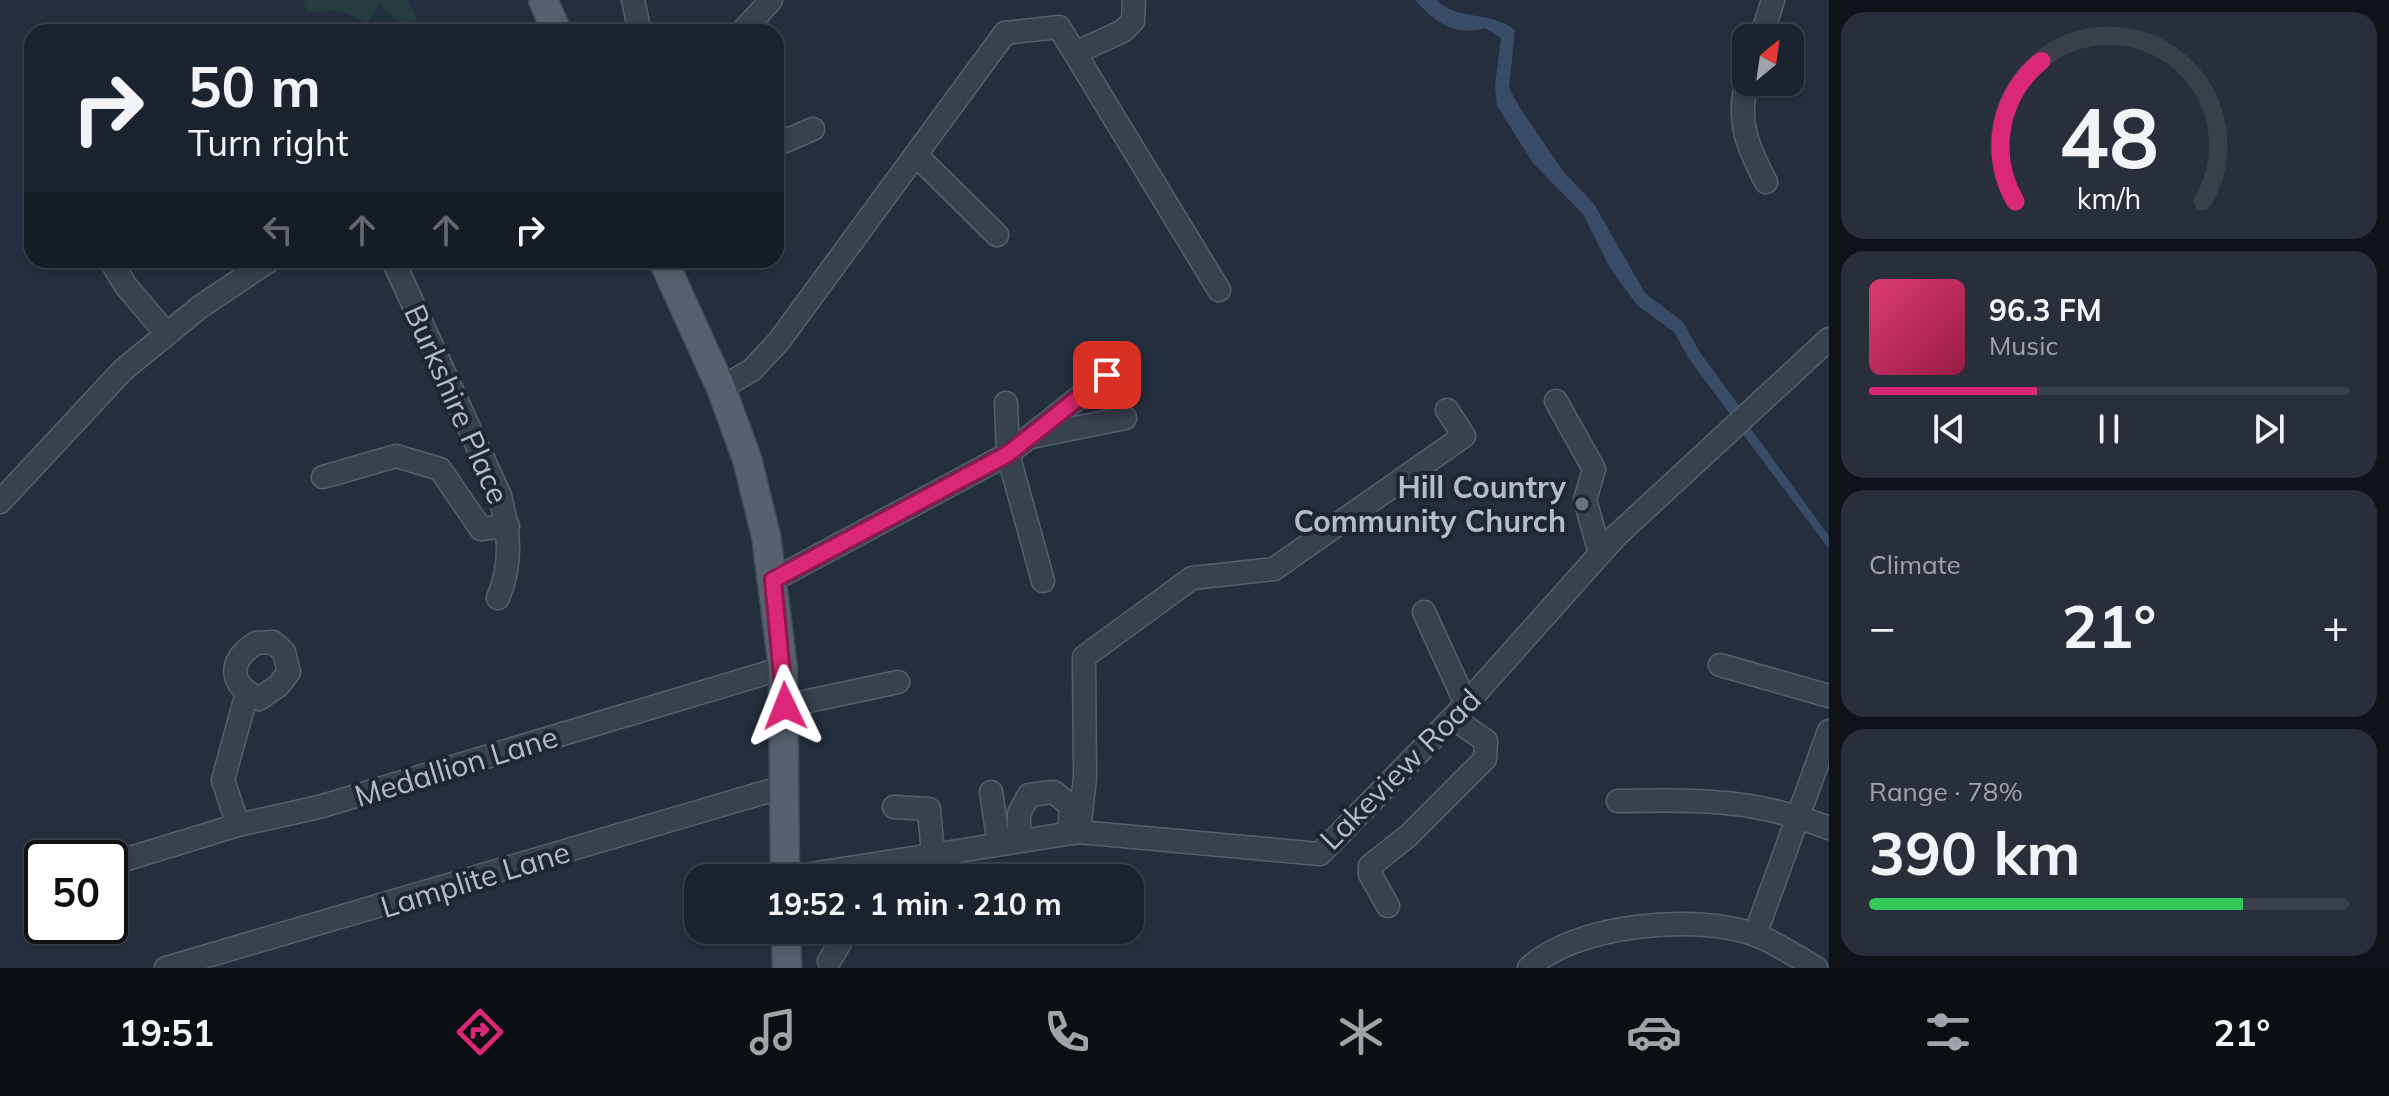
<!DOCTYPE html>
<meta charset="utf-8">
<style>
:root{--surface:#1b232e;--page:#282f3a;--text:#f1f3f6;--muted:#a0a4aa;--line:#39404a;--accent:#db2777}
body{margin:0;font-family:Mulish,sans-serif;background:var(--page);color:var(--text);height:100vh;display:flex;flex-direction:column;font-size:30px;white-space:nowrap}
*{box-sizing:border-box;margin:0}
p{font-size:26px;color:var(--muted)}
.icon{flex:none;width:44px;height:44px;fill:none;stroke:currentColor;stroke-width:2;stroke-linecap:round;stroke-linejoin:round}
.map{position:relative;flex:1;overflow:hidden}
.sheet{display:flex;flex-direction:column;gap:12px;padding:12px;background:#0f1319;width:560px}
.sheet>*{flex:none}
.banner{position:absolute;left:24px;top:24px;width:760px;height:244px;border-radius:24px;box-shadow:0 4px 12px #0003,0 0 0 2px var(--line);background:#1b232e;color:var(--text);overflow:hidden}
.needle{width:52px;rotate:29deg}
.buttons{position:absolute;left:1732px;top:24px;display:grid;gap:16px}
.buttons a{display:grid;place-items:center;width:72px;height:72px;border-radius:16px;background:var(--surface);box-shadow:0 4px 12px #0003,0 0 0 2px var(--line);font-size:40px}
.speed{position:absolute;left:24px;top:840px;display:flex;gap:16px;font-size:40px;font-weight:700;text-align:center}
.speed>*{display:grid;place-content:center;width:104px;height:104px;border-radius:50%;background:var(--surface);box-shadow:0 4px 12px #0003,0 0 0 2px var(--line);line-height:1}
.speed .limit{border:4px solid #111;border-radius:12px;background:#fff;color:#111}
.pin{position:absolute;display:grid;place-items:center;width:68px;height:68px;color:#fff;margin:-34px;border-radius:16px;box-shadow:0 4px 12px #0006}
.me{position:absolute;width:88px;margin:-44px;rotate:358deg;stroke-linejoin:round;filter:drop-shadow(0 0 6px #0008)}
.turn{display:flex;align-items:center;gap:28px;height:168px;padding:0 32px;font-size:36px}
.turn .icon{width:104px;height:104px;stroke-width:2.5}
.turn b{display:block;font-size:56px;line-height:68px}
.lanes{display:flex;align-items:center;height:76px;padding:0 32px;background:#0003;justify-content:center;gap:40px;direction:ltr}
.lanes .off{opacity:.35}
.big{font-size:60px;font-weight:700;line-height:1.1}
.sheet .card{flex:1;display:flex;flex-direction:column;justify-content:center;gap:12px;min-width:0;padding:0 28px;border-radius:24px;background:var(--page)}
.sheet .dial{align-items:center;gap:0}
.dial svg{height:208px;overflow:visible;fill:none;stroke:var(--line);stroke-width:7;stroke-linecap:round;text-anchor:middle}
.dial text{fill:var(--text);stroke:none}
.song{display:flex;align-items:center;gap:24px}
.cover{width:96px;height:96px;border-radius:12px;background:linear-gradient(135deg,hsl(340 70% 55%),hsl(340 70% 35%))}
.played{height:8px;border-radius:4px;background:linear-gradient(90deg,var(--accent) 35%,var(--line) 35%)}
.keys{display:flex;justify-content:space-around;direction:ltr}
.heat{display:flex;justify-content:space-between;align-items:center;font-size:44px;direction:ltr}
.charge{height:12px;border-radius:6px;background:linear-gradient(90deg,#34c759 78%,var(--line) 0)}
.trip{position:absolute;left:684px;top:864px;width:460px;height:80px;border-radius:24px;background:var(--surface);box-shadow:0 4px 12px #0003,0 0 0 2px var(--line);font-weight:700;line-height:80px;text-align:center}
.menu{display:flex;height:128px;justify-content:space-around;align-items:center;background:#0b0e12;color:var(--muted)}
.menu .icon{width:56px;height:56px}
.menu .on{color:var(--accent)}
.menu b{font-size:36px;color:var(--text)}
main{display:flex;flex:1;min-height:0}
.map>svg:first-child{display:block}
.green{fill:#263c3f}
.water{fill:#394c67}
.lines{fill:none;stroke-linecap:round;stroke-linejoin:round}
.minor-casing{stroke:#565f6c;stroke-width:25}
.major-casing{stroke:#414a57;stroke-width:31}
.minor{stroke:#38414e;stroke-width:22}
.major{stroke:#56606e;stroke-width:28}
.route-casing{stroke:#8e194d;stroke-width:20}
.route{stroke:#db2777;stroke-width:14}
.worship-dot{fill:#6b7280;stroke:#1d2633;stroke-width:3}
.labels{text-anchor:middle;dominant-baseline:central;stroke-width:8;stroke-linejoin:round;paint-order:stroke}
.street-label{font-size:30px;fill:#b4bcc9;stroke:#1d2633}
.poi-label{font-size:30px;font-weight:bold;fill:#b4bcc9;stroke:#1d2633;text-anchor:end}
</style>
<main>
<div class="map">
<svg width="1829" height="968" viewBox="0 0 1829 968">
<rect width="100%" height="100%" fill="#242f3e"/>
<polygon class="green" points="303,0 408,0 417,20 404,26 379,5 368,23 340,11 307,12"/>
<g class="water">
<path d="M1415,0h21c23,21 55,11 79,30l-6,58 11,20 43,63 31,33 51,89 38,29 16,29 43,59 -9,8 -44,-59 -15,-27 -37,-27 -27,-37 -27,-54 -50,-51 -36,-57 -2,-20 6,-48 -16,-10c-31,9 -50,-6 -70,-28z"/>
<polygon points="1746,422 1829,536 1829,549 1739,429"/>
</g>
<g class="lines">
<g class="minor-casing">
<g id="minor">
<polyline points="633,0 640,32"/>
<polyline points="742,32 771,0"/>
<polyline points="1761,38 1773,0"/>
<polyline points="1075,53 1123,31 1133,21 1134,0"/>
<path d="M1747,82c-11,39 1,66 19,100"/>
<polyline points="776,133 783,142 813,129"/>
<polyline points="916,155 997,235"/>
<polyline points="110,260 126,286 166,333"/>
<path d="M393,260l107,236c9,36 13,66 -2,102"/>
<polyline points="721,388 752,370 779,341 1005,33 1059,27 1219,290"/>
<polyline points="1556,401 1594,469 1585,500 1600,553"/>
<polyline points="1006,403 1008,454 1043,581"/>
<polyline points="1031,437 1125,418"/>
<polyline points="323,477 396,456 440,469 481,529 508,526"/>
<polyline points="0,502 123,370 200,307 270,260"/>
<polyline points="773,580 1008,454 1107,375"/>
<polyline points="1424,612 1466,704"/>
<path d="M273,642l11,10 5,20 -11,14 -19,13c-30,-15 -32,-37 -3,-56z"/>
<polyline points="1720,665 1829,696"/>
<polyline points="785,706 898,682"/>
<polyline points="991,792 999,844"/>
<path d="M1618,801c80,-1 135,-3 211,27"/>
<polyline points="894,807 929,809 933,855"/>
<polyline points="238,825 223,780 247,693"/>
<polyline points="1079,832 1085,777 1084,657 1192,578 1274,569 1464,436 1447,410"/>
<polyline points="1019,841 1019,813 1029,795 1054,792 1071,806 1069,833"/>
<polyline points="127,859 238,825 319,807 783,668"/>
<polyline points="785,878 1079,832 1320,854 1466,704 1616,536 1829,339"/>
<polyline points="1388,906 1370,874 1370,866 1408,836 1485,759 1486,741 1453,718"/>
<polyline points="1755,935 1829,731"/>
<polyline points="829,961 848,930"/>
<polyline points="166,968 783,787"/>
<path d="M1529,968c46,-44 169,-55 227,-33 20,8 42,22 60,33"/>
</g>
</g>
<g class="major-casing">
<g id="major">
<polyline points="543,0 557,32"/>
<polyline points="663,260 721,388 747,459 766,536 783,668 785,878"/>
<polyline points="786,930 787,968"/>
</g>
</g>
<use href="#minor" class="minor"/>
<use href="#major" class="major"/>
</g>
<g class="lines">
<g class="route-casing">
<polyline id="route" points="785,706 773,580 1008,454 1107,375"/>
</g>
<use href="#route" class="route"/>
</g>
<circle class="worship-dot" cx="1582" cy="504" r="8"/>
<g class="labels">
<g class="street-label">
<text transform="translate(457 404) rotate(66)">Burkshire Place</text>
<text transform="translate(456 766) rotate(-17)">Medallion Lane</text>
<text transform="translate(1400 769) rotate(-45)">Lakeview Road</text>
<text transform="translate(475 879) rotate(-17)">Lamplite Lane</text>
</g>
<g class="poi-label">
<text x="1566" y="487">Hill Country<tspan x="1566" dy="34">Community Church</tspan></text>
</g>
</g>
</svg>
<div class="buttons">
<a><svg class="needle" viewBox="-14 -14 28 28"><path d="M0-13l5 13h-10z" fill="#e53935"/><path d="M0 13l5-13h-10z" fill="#a0a4aa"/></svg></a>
</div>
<div class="speed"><div class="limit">50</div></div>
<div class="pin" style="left:1107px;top:375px;background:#d93025"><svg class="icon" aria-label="arrive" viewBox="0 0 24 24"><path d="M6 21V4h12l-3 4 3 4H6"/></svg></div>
<svg class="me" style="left:785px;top:706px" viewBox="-20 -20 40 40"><path d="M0-17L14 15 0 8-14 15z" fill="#db2777" stroke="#fff" stroke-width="4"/></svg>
<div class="trip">19:52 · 1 min · 210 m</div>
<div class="banner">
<div class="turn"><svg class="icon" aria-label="right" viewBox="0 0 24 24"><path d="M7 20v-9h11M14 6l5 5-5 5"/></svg><div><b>50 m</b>Turn right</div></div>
<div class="lanes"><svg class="icon off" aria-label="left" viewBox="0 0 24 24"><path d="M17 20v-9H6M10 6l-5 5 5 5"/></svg><svg class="icon off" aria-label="ahead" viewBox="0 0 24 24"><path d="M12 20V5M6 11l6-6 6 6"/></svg><svg class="icon off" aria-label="ahead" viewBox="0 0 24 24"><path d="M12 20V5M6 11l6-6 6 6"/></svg><svg class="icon" aria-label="right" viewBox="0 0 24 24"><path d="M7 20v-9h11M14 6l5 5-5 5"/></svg></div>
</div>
</div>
<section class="sheet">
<div class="card dial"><svg viewBox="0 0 100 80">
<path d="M14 69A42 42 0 1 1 86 69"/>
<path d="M14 69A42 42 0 0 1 24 15" stroke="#db2777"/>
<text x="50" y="56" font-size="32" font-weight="700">48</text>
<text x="50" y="72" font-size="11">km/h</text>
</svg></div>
<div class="card">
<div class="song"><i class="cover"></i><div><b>96.3 FM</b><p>Music</p></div></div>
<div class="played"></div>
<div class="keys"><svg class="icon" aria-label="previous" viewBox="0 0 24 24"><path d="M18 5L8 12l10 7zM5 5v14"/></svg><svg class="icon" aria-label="pause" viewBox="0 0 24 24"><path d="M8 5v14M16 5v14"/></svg><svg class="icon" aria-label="next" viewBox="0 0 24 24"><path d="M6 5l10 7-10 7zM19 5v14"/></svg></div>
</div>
<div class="card"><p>Climate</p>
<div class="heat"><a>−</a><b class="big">21°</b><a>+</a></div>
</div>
<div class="card"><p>Range · 78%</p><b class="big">390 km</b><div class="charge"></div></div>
</section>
</main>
<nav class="menu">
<b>19:51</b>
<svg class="icon on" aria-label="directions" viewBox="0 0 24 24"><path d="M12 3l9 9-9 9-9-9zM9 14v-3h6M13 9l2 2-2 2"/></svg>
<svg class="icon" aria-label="music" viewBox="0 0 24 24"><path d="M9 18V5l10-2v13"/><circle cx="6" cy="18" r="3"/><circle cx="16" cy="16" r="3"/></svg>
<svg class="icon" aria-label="phone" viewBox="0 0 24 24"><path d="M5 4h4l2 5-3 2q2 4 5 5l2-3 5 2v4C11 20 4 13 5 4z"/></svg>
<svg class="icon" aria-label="climate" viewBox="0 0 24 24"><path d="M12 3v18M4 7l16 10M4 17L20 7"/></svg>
<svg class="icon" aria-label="car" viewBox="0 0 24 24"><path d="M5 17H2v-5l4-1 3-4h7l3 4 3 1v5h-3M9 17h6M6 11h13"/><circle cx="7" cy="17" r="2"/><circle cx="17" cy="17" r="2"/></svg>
<svg class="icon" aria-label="filters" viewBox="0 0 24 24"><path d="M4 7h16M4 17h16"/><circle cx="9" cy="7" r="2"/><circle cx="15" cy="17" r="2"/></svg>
<b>21°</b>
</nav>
